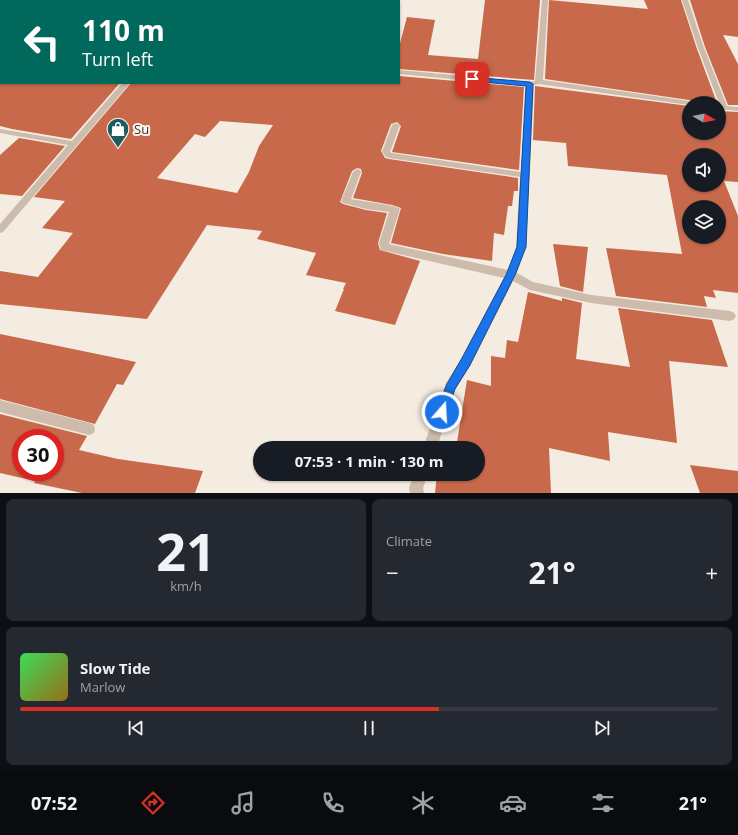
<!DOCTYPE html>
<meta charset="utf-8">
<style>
:root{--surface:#171b24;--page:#242831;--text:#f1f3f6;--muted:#9ea1a6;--line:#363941;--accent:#d93025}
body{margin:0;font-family:"Open Sans",sans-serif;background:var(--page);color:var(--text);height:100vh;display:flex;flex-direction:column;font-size:15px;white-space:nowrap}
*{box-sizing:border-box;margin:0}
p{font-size:13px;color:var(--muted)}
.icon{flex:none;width:22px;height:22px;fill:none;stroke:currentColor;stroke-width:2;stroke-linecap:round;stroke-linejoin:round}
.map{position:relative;height:493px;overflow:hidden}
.details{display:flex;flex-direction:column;gap:6px;padding:6px;background:#0d0f14;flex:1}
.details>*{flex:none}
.banner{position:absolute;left:0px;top:0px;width:400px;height:84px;box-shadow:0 1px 3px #0004;background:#00695c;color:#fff;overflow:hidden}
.needle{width:26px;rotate:99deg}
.controls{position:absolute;left:682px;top:96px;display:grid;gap:8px}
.controls a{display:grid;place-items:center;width:44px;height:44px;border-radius:50%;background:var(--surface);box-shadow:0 1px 3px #0004;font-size:20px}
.speed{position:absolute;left:12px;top:429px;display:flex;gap:8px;font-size:20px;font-weight:700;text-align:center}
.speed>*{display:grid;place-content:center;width:52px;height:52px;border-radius:50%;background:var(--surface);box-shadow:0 1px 3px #0004;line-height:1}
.speed .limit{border:6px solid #d22;background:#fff;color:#111}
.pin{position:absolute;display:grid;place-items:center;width:34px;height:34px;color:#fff;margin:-17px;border-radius:8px;box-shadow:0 2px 6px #0006}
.me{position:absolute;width:44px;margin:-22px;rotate:19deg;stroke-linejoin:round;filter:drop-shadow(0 0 3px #0008)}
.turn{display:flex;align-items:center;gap:14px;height:84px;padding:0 16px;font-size:18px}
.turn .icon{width:52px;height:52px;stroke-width:2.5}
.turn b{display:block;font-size:28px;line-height:34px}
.big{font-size:30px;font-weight:700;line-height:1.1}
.details .card{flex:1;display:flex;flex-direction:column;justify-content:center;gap:6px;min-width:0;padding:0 14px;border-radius:8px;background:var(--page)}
.details .dial{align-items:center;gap:0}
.dial b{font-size:52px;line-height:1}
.song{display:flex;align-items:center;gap:12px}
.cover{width:48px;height:48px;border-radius:6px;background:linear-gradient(135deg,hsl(130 70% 55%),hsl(40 70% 35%))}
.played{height:4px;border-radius:2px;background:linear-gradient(90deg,var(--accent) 60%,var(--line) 60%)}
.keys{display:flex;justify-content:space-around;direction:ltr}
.heat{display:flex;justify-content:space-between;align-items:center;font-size:22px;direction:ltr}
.details .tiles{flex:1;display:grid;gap:6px;grid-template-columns:1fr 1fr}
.card:last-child{grid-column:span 2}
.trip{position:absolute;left:253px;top:441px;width:232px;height:40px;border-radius:20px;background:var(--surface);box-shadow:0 1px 3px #0004;font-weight:700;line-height:40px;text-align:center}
.tab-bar{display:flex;height:64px;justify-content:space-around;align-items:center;background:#090b0e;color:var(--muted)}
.tab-bar .icon{width:28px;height:28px}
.tab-bar .selected{color:var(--accent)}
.tab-bar b{font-size:18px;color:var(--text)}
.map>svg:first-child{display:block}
.building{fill:#c8694b;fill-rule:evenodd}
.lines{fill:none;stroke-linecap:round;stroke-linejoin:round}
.minor{fill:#cdbbac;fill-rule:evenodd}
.route{fill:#1a73e8;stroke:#114b97}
.labels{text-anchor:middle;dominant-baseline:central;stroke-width:4;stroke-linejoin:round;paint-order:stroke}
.poi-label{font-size:13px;fill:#3b302b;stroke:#fbf5ee;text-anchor:start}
</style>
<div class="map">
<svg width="738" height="493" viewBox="0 0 738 493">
<rect width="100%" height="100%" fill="#f4ebe1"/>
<g class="building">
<polygon points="485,0 540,0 534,80 399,69 399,47 407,17 435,20 428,55 478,59"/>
<polygon points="549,0 648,9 644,0 681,0 697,49 717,103 694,103 689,100 545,79"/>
<polygon points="690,0 738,0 738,37 723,35 738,64 738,105 728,105 705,47"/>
<path d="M399,76l125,11 -5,83 -127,-18 9,-26 -4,-4 -6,2 -10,27 4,7 4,1 129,19v13h-4l-2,15h-4l-4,29 -10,-2 -2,28 -49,-7 -52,-11 10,-35 -9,-3 -39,-7 9,-25 -1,-4 -4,-1 -5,3 -12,31 3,2 23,6 21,3 -9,30 2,7 40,11 -25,64 -60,-14 9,-22h-1l3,-6 -40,-8 10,-22 -59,-14 5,-8 -55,-6 -60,94 -147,-15v-33l38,6 35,-44 -31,-5 23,-27 -31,-4 97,-114h268zM220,121l53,4 -14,21 -10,26 -12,21 -80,-15 38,-44 10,3z"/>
<polygon points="0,83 120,83 71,139 12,129 0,126"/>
<path d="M535,86l154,20v27h30v-22l19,1v70l-14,-1 14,35v77l-25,-3 3,8 -12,-2 3,11 -91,-11 -10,-48 76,6 -15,-79 -99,-9 -2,-23 -33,-3zM689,155h30v30h-30zM689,207h30v30h-30z"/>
<polygon points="19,138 65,146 22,196 0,194 0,155"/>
<polygon points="553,244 588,247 583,292 560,286"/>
<polygon points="528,292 562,301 562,298 582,303 576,359 630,367 618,308 712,320 728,367 669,361 677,443 608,432 610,461 549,448 551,493 435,493 437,474 478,474 478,448 456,448 467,380 491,386 491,356 505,358 507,340 518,342"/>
<polygon points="0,334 136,362 123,385 117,384 95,424 0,399"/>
<path d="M0,414l87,22 -8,14 39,9 85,12 -8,22h-113l-48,-10 1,-2 -35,-8zM21,438h34v34h-34z"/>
<polygon points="690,465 738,471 738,493 700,493"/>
</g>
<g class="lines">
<g class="minor">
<path d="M542,0h6l-5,80 146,21 4,2h-4v2l-150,-21 -5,1 -8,162 -9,26 16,9 58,13 139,16 4,2 2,3 -2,3 -4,2 -139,-18 -61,-13 -17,-9 -43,85 -15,23 -18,59h-14l23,-65 16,-25 42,-80 -123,-28 -2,-7 10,-31 -23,-3 -23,-6 -2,-2 12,-29 4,-3 3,1 1,2 -10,27c9,2 45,6 49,10l-11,35 119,26 8,-23 4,-70 -131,-19 -3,-1 -4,-5 10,-27 4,-2 4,2 -10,27 2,1 129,19 5,-86 -127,-12v-4l131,12 5,-1z"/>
<polygon points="682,0 688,0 704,48 727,106 738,107 738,111 719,109 719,103 698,48"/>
<rect x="0" y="50" width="1" height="4"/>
<polygon points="122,83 130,83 3,232 0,233 0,224 68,145 0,133 0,129 72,141"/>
<polygon points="0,400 89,423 94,425 95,429 94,433 89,435 0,412"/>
<polygon points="414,474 428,474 423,488 424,493 410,493 409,488"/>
</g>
</g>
<polygon class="route" points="469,77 530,82 533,84 526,247 515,275 470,365 455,389 446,415 442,417 438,415 436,412 447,384 462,358 506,275 517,247 526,86 472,81 469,80"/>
<defs>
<g id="shop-pin" transform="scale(1.15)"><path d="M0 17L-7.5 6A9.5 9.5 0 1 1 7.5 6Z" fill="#1f5a5e" stroke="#fbf5ee"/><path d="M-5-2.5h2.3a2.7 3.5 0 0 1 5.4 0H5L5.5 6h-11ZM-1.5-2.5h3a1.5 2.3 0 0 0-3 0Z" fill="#fff"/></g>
</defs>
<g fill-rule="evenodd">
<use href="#shop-pin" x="118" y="129"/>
</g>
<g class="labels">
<g class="poi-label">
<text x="134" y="129">Su</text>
</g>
</g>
</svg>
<div class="controls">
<a><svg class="needle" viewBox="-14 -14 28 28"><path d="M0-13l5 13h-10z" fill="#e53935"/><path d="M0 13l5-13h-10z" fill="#9ea1a6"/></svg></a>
<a><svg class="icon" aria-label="sound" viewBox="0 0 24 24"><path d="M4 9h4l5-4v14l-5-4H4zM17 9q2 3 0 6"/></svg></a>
<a><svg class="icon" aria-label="layers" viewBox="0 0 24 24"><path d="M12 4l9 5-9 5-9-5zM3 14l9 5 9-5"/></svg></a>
</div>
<div class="speed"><div class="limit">30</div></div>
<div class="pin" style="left:472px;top:79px;background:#d93025"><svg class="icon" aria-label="arrive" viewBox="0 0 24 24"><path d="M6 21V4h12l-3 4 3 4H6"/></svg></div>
<svg class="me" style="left:442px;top:412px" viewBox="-20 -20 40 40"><circle r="17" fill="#1a73e8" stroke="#fff" stroke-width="3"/><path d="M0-11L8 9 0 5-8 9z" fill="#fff"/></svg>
<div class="trip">07:53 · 1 min · 130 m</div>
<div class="banner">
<div class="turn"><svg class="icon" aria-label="left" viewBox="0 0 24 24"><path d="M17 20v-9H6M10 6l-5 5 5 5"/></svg><div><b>110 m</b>Turn left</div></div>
</div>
</div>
<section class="details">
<div class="tiles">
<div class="card dial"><b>21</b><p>km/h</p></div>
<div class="card"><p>Climate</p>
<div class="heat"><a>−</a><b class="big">21°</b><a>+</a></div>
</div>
<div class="card">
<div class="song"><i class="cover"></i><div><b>Slow Tide</b><p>Marlow</p></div></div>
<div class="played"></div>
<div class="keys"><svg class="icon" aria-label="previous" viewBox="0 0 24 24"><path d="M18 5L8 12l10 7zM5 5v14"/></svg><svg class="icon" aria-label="pause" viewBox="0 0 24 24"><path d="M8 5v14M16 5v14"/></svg><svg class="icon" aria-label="next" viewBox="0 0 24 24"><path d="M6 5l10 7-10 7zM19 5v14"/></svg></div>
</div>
</div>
</section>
<nav class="tab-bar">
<b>07:52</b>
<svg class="icon selected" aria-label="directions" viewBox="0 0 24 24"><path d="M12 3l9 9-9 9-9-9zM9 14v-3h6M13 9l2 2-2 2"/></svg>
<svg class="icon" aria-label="music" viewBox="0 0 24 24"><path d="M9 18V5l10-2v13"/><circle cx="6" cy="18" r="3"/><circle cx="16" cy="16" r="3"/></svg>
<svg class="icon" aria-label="phone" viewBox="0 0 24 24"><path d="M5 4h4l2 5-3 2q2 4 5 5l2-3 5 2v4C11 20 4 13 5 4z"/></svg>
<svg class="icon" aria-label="climate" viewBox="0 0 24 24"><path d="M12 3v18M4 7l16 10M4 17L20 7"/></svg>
<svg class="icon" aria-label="car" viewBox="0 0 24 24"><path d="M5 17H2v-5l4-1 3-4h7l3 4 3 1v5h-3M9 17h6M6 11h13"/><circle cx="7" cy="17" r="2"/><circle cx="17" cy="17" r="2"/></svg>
<svg class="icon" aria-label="filters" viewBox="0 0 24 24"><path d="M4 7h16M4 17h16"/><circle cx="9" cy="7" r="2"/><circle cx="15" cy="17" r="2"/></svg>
<b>21°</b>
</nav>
